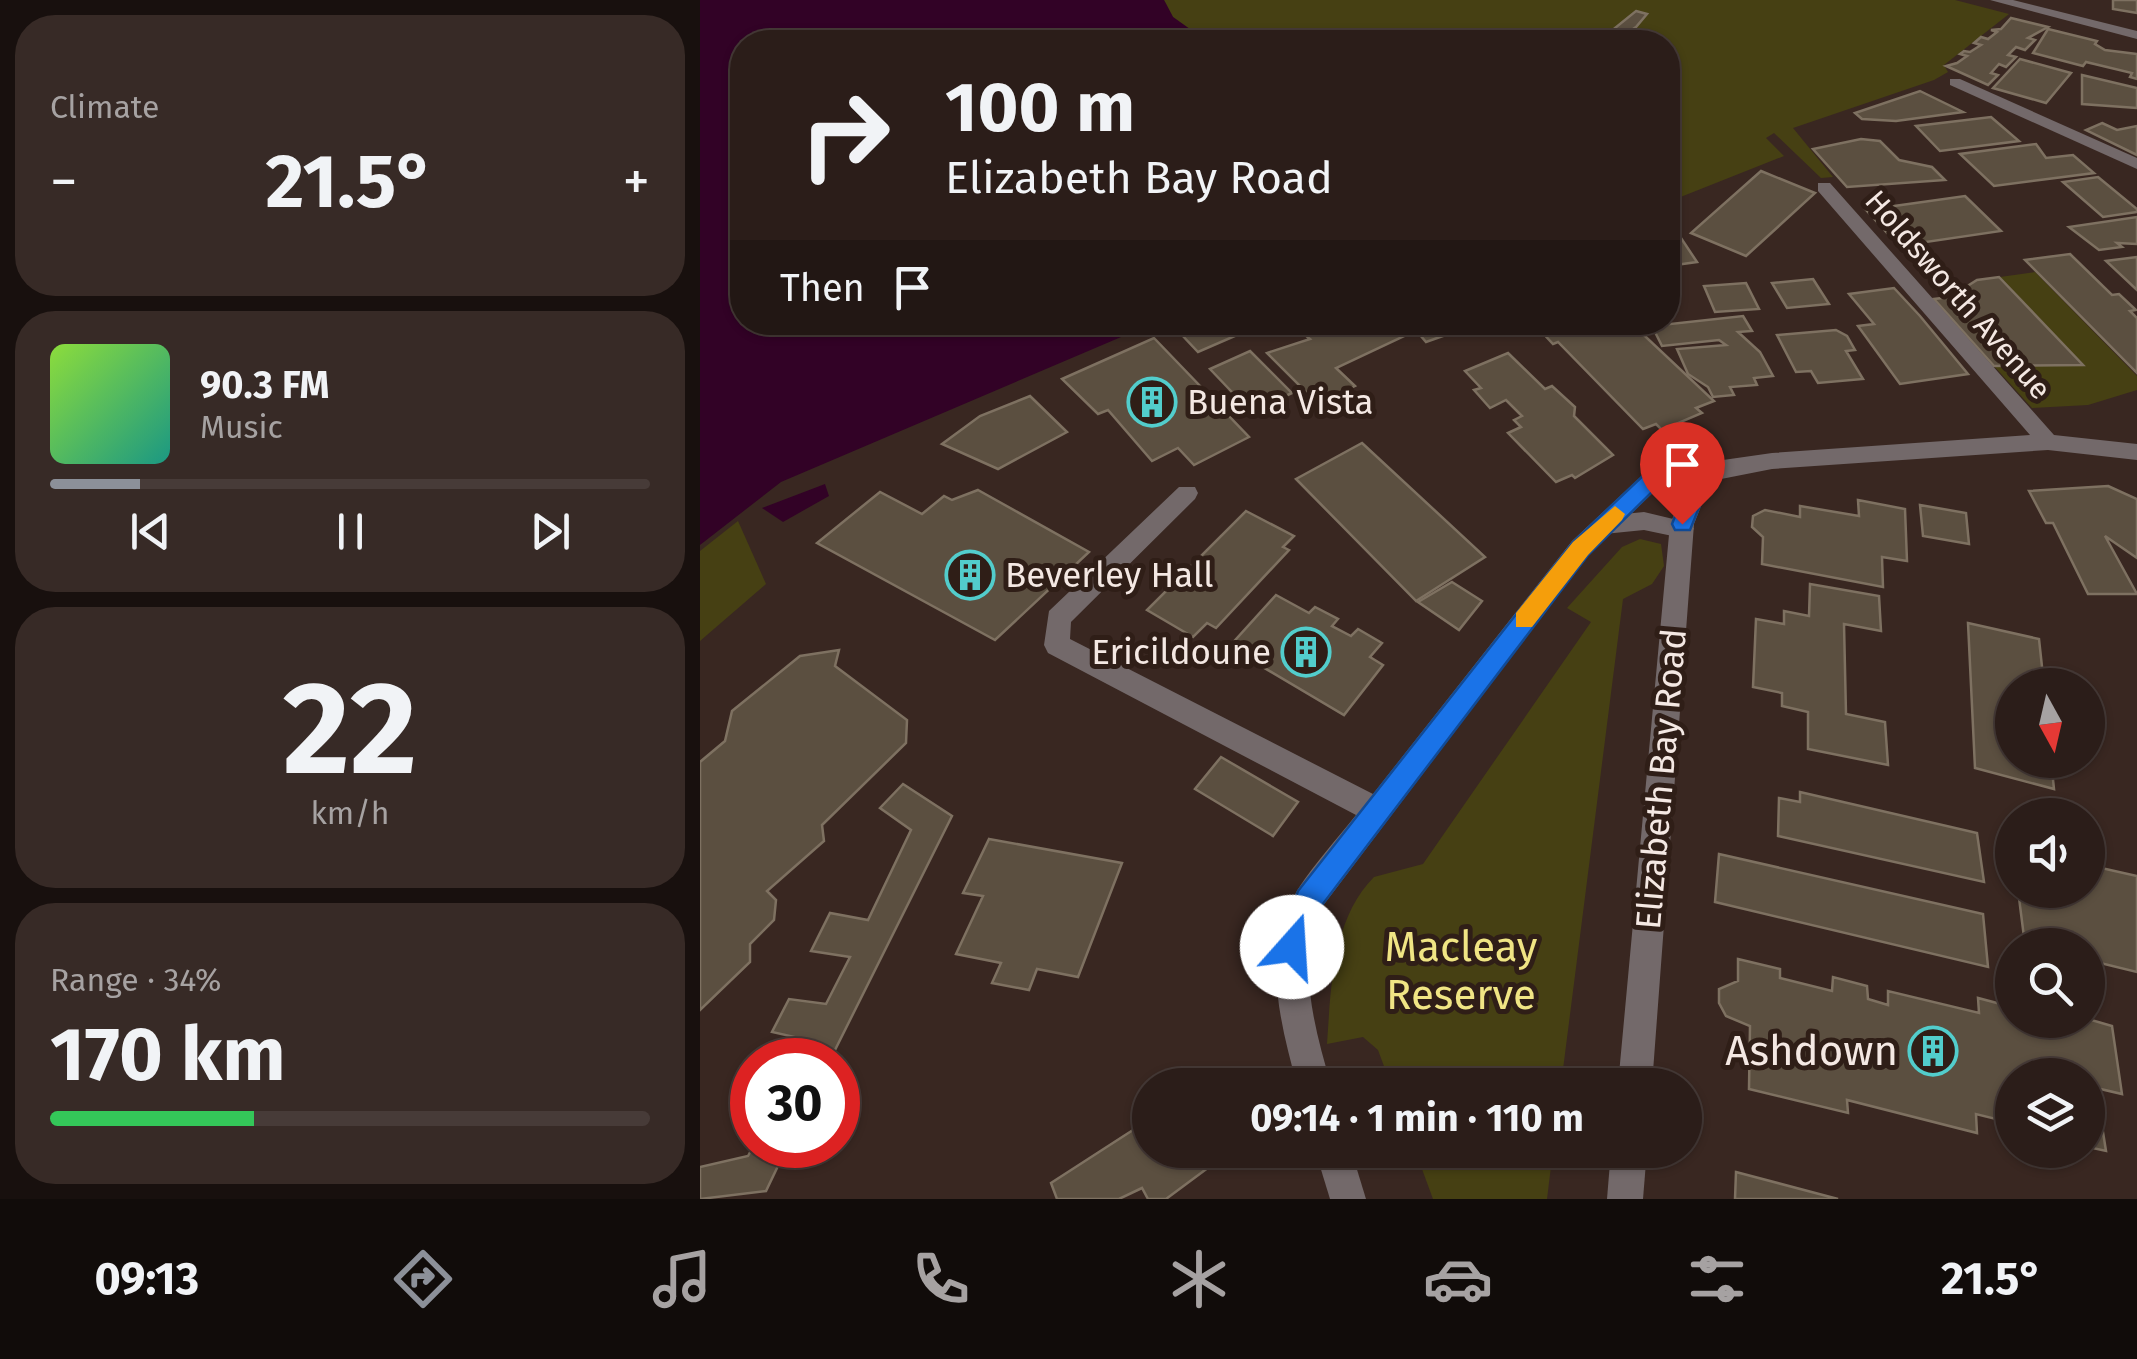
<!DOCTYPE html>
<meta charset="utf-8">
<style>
:root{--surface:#2b1d19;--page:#372a26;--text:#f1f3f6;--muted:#a6a2a2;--line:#473b38;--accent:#8c9099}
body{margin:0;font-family:"Fira Sans",sans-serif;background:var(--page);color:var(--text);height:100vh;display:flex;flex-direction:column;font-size:38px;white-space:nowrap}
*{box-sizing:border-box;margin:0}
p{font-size:32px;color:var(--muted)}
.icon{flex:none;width:55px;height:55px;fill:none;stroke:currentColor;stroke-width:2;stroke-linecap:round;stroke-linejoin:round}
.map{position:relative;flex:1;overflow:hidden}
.side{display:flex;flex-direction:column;gap:15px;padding:15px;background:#18100e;width:700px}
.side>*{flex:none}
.banner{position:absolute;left:30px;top:30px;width:950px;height:305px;border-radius:40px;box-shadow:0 2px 8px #0004,0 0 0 2px var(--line);background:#2b1d19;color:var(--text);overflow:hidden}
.needle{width:65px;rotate:172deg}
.fabs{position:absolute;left:1295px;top:668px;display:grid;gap:20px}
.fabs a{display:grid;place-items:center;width:110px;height:110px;border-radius:50%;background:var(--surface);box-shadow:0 2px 8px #0004,0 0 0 2px var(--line);font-size:50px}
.speed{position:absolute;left:30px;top:1038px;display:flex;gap:20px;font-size:50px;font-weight:700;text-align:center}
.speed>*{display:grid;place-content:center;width:130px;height:130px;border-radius:50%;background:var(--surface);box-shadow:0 2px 8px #0004,0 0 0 2px var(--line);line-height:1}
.speed .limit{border:15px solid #d22;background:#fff;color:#111}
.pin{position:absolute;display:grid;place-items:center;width:85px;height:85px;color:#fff;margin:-102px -42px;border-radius:50% 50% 50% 0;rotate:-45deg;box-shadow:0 0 10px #0007}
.pin .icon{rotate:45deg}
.me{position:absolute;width:110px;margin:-55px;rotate:19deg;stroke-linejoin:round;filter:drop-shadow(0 0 8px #0008)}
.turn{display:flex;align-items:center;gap:35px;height:210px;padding:0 50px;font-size:45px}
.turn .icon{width:130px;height:130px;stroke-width:2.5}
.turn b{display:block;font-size:70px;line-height:85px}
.then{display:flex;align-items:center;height:95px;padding:0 50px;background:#0003;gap:20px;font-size:38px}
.big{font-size:75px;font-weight:700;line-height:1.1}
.side .card{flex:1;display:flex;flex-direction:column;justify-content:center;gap:15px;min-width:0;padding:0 35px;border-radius:40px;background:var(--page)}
.side .dial{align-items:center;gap:0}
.dial b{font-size:130px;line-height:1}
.song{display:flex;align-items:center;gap:30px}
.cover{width:120px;height:120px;border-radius:15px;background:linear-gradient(135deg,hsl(90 70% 55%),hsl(170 70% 35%))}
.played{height:10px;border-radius:5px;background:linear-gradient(90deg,var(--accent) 15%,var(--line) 15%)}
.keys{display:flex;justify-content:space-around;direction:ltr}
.heat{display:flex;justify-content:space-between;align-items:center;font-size:55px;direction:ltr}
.charge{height:15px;border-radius:8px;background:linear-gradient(90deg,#34c759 34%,var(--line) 0)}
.trip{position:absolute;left:432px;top:1068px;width:570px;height:100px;border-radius:50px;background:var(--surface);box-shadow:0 2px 8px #0004,0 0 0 2px var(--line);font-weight:700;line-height:100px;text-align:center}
.menu{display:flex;height:160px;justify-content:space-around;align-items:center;background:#110c0a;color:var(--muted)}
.menu .icon{width:70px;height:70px}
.menu .active{color:var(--accent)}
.menu b{font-size:45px;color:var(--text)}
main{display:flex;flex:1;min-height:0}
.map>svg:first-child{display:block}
.green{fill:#464013}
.water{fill:#320226}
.building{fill:#5b4f40;stroke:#7e7161;stroke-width:2.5}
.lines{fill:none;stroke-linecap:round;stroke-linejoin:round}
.service{fill:#73696a;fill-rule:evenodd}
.minor{fill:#73696a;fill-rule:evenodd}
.route{fill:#1a73e8;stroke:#114b97;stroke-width:2.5}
.slow{fill:#f59e0b}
.labels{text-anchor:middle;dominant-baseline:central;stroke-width:10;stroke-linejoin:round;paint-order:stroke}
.far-street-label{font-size:30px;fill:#f4e8e3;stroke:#2f1e17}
.poi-label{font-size:35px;fill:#f4e8e3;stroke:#2f1e17;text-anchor:start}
.street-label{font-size:35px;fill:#f4e8e3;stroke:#2f1e17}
.near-park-label{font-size:42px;fill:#f0e584;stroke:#2f1e17}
.near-poi-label{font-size:42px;fill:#f4e8e3;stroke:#2f1e17;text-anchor:end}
</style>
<main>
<section class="side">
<div class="card"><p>Climate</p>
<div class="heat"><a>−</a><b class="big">21.5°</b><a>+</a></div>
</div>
<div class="card">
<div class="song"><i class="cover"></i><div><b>90.3 FM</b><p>Music</p></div></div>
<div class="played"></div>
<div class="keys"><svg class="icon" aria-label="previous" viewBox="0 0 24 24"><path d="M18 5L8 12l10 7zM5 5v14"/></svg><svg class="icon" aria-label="pause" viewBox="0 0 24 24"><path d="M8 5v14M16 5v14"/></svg><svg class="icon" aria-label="next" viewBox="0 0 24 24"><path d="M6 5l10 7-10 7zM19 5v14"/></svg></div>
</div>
<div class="card dial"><b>22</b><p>km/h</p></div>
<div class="card"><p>Range · 34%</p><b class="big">170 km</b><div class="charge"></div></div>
</section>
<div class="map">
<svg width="1437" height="1199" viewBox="0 0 1437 1199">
<rect width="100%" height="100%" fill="#392721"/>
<g class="green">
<polygon points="464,0 1255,0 1309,14 1244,65 1248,72 1234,80 1093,128 1133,177 1121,178 1074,133 1066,138 1084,156 968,202 968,42 508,42 473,17"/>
<polygon points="1335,272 1437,376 1437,390 1388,405 1332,408 1294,366 1384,366 1300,277"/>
<polygon points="38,521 66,584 0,641 0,551"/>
<path d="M940,539l21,5 3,22 -12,18 -29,15 -62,486h-170l-13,-35 -15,-13 -36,7c4,-56 5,-125 47,-167l49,-13 168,-242 -24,-14 55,-61z"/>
<polygon points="715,1150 853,1150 847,1199 733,1199"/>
</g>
<g class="water">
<polygon points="0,0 464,0 473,17 508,42 42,42 42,322 454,323 81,482 0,545"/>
<polygon points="125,484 129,496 83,522 62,508"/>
</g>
<g class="building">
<polygon points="1413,0 1437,0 1437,13 1413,9"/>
<polygon points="936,11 947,14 936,27 924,35 910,32"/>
<polygon points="1311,18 1348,27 1328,38 1335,40 1325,50 1316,47 1308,55 1316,57 1306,67 1299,64 1291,73 1298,75 1288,85 1246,66 1257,63 1267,56 1260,54 1264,51 1270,52 1281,45 1274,43 1281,37 1288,39 1297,32 1291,30 1301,29"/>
<polygon points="1348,29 1397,41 1395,44 1405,50 1437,54 1437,79 1430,77 1432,73 1386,62 1383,66 1333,53"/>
<polygon points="1320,59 1371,73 1346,103 1293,88"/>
<polygon points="1382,75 1437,88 1437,108 1382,104"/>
<polygon points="1220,91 1263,112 1196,121 1162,119 1155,113"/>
<polygon points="1291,117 1319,141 1240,151 1216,126"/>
<polygon points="1402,123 1417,130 1437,126 1437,155 1386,130"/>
<polygon points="1161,139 1180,141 1199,160 1232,167 1245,180 1147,187 1113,149"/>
<polygon points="1336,144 1346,158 1373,155 1394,173 1294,186 1260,154"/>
<polygon points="1061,171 1115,193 1046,256 991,233"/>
<polygon points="1398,177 1437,209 1437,212 1403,217 1363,182"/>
<polygon points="1265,196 1301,231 1199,246 1166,210"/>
<polygon points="1437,217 1437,244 1417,243 1422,247 1399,250 1369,227"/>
<polygon points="971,223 997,262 968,266"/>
<polygon points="1370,254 1412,295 1419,294 1436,310 1430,311 1437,318 1437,373 1325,260"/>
<polygon points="1437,257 1437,290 1406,261"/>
<polygon points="1299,277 1383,365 1294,366 1234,299 1250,297 1277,280"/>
<polygon points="1113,279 1129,304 1087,308 1072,283"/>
<polygon points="1046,283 1059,309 1015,312 1004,286"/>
<polygon points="1194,288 1220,316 1268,374 1200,384 1158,326 1174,324 1149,294"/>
<polygon points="1043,316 1052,331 1038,332 1060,352 1073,376 1054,378 1057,385 1030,387 1034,395 1013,397 1008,387 988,374 977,349 1026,345 1019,340 962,346 952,326"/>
<polygon points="504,322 567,322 498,352 480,333"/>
<polygon points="644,322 705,322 715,331 636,368 655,386 618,404 567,353 610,339 605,335 630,323 634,327"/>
<polygon points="709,322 776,322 777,324 726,342"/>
<polygon points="863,322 930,322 1014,401 996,408 1002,413 962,430 956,424 943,429 858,342 853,344 840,330"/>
<polygon points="1136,330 1147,336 1155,350 1146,351 1163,379 1118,383 1111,371 1096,372 1077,335"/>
<polygon points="454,338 549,437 494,465 478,448 452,461 408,410 398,414 362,379"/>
<polygon points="550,351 592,393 551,412 510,369"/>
<polygon points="808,353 845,389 852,386 875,407 874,416 913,455 875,478 872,475 856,482 808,433 821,427 814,420 822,416 806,400 790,408 774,390 781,388 765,371"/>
<polygon points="330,396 367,432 298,469 242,444 280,416"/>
<polygon points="662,443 785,557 716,601 596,479"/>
<polygon points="1408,486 1437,499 1437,558 1405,536 1437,594 1388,594 1353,523 1346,523 1329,491"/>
<polygon points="278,490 389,552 295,640 117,543 180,492 222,514 244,496 252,500"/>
<polygon points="1158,500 1205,509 1207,561 1182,557 1183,587 1062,564 1063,537 1052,527 1053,516 1065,510 1100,517 1100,506 1159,516"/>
<polygon points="1220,505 1266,513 1269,544 1223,536"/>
<polygon points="546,511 594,536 583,547 589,550 516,628 507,623 493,637 447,610"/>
<polygon points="752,582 782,601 759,630 718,602"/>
<polygon points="1110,584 1179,596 1181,631 1144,624 1146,714 1185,722 1188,765 1108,749 1108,712 1082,706 1082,693 1053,687 1056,619 1084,624 1084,611 1109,616"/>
<polygon points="576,595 609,613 615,607 638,619 632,626 651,636 658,629 682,643 670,657 683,665 644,715 529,647"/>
<polygon points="1268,623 1339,639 1344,685 1312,685 1312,760 1351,760 1354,789 1275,768"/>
<polygon points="139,650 135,666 207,720 206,743 122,825 124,841 67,891 76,900 74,920 50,944 50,962 0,1010 0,762 25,741 32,711 100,656"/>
<polygon points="521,757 598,802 573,836 495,789"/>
<polygon points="203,784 252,816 130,1060 98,1060 108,1040 72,1032 89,999 126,1004 150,957 111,951 130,913 168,920 211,830 180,808"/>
<polygon points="1100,792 1277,833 1284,882 1078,836 1079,798 1100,802"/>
<polygon points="289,839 422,863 378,977 337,969 329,990 292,983 301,963 256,954 283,896 263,893"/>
<polygon points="1019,854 1283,914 1288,967 1015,902"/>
<polygon points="1388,865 1437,876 1437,972 1388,960 1388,945 1325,945 1318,890 1388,890"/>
<polygon points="1038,959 1080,969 1080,978 1132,991 1133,977 1167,986 1168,999 1188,1005 1188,991 1279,1013 1278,998 1312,1007 1312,1020 1388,1019 1412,1026 1422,1094 1396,1088 1406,1151 1388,1147 1388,1075 1312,1075 1312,1123 1276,1114 1277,1133 1147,1100 1148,1113 1049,1089 1050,1026 1026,1016 1019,1003 1019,989 1038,981"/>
<polygon points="450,1119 450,1150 532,1150 466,1199 448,1199 442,1188 419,1199 357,1199 351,1183"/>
<polygon points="54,1145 88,1145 66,1191 0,1199 0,1167 48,1156"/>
<polygon points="1036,1172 1138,1199 1035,1199"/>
</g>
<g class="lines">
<polygon class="service" points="944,512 990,523 994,529 982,538 944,530 904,534 892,525 904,516"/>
<g class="minor">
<polygon points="1290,0 1313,0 1437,31 1437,39"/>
<polygon points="1250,79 1260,79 1437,158 1437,169 1250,85"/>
<path d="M1118,183h12l224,252 83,9v16l-89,-10 -276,19 -61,12 -17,43 -42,561h-34l52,-561 17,-39h-26l-73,70 -269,356c-22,57 -4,118 12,174h-34c-17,-63 -37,-137 1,-196 17,-26 39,-50 58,-74l-308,-162 -4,-8 5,-34 130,-124h16l3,6 -3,6 -124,123 -1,17 303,155 199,-253 75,-70 52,-3 17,-7 56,-8 258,-18 -212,-244z"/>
<polygon points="615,1150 651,1150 666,1199 630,1199"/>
<polygon points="911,1150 947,1150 943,1199 907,1199"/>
</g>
</g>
<polygon class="route" points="1002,468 1012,476 990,530 975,530 972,524 988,483 960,484 888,555 619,909 602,957 592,961 582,957 577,947 598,891 873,542 948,471"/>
<polygon class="slow" points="915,506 925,514 922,520 888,555 832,627 816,627 816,613 873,542"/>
<defs>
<g id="building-ring" transform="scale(2.5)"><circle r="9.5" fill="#2f1e17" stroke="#52cdcc" stroke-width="1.5"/><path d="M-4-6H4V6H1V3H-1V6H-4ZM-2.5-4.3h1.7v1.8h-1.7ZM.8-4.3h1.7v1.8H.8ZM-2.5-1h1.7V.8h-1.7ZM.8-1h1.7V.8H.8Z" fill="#52cdcc"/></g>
</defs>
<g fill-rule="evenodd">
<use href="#building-ring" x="452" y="402"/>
<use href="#building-ring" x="270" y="575"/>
<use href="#building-ring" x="606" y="652"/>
<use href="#building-ring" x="1233" y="1051"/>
</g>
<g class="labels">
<g class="far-street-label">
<text transform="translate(1258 295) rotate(49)">Holdsworth Avenue</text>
</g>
<g class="poi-label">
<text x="487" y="402">Buena Vista</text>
<text x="305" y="575">Beverley Hall</text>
<text x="571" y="652" text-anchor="end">Ericildoune</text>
</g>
<g class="street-label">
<text transform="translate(961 779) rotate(-85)">Elizabeth Bay Road</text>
</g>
<g class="near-park-label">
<text x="761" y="947">Macleay<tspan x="761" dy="48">Reserve</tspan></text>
</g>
<g class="near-poi-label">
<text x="1198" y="1051">Ashdown</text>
</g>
</g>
</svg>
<div class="fabs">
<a><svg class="needle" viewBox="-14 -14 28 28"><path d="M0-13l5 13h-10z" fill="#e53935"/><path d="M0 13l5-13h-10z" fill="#a6a2a2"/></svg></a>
<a><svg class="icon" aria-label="sound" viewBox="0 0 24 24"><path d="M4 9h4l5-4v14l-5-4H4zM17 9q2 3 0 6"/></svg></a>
<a><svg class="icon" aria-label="search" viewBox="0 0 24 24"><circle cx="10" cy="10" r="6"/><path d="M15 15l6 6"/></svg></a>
<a><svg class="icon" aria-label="layers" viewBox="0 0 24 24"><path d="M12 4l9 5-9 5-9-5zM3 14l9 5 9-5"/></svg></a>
</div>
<div class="speed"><div class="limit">30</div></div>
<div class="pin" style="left:982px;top:524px;background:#d93025"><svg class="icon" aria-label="arrive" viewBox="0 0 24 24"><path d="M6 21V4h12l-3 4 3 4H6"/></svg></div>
<svg class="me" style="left:592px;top:947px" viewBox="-20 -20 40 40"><circle r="19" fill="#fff"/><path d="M0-13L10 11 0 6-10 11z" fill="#1a73e8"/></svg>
<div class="trip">09:14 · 1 min · 110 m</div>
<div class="banner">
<div class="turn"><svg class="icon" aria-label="right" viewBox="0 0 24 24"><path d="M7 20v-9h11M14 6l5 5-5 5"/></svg><div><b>100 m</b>Elizabeth Bay Road</div></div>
<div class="then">Then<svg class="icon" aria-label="arrive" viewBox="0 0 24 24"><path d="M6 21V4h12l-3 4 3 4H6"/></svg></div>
</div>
</div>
</main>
<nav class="menu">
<b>09:13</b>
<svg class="icon active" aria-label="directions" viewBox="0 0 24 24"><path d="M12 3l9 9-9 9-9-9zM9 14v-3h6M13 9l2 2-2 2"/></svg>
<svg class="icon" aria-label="music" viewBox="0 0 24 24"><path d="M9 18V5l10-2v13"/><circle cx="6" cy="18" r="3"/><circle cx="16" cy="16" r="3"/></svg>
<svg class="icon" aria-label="phone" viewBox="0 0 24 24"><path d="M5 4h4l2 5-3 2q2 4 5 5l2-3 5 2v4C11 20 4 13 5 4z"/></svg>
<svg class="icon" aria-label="climate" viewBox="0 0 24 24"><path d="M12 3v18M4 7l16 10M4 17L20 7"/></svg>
<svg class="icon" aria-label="car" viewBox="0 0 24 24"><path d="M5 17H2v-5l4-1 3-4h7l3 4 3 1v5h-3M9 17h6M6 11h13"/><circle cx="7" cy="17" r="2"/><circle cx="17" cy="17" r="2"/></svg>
<svg class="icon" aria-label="filters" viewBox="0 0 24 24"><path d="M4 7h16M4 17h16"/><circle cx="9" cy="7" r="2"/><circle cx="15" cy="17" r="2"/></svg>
<b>21.5°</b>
</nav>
